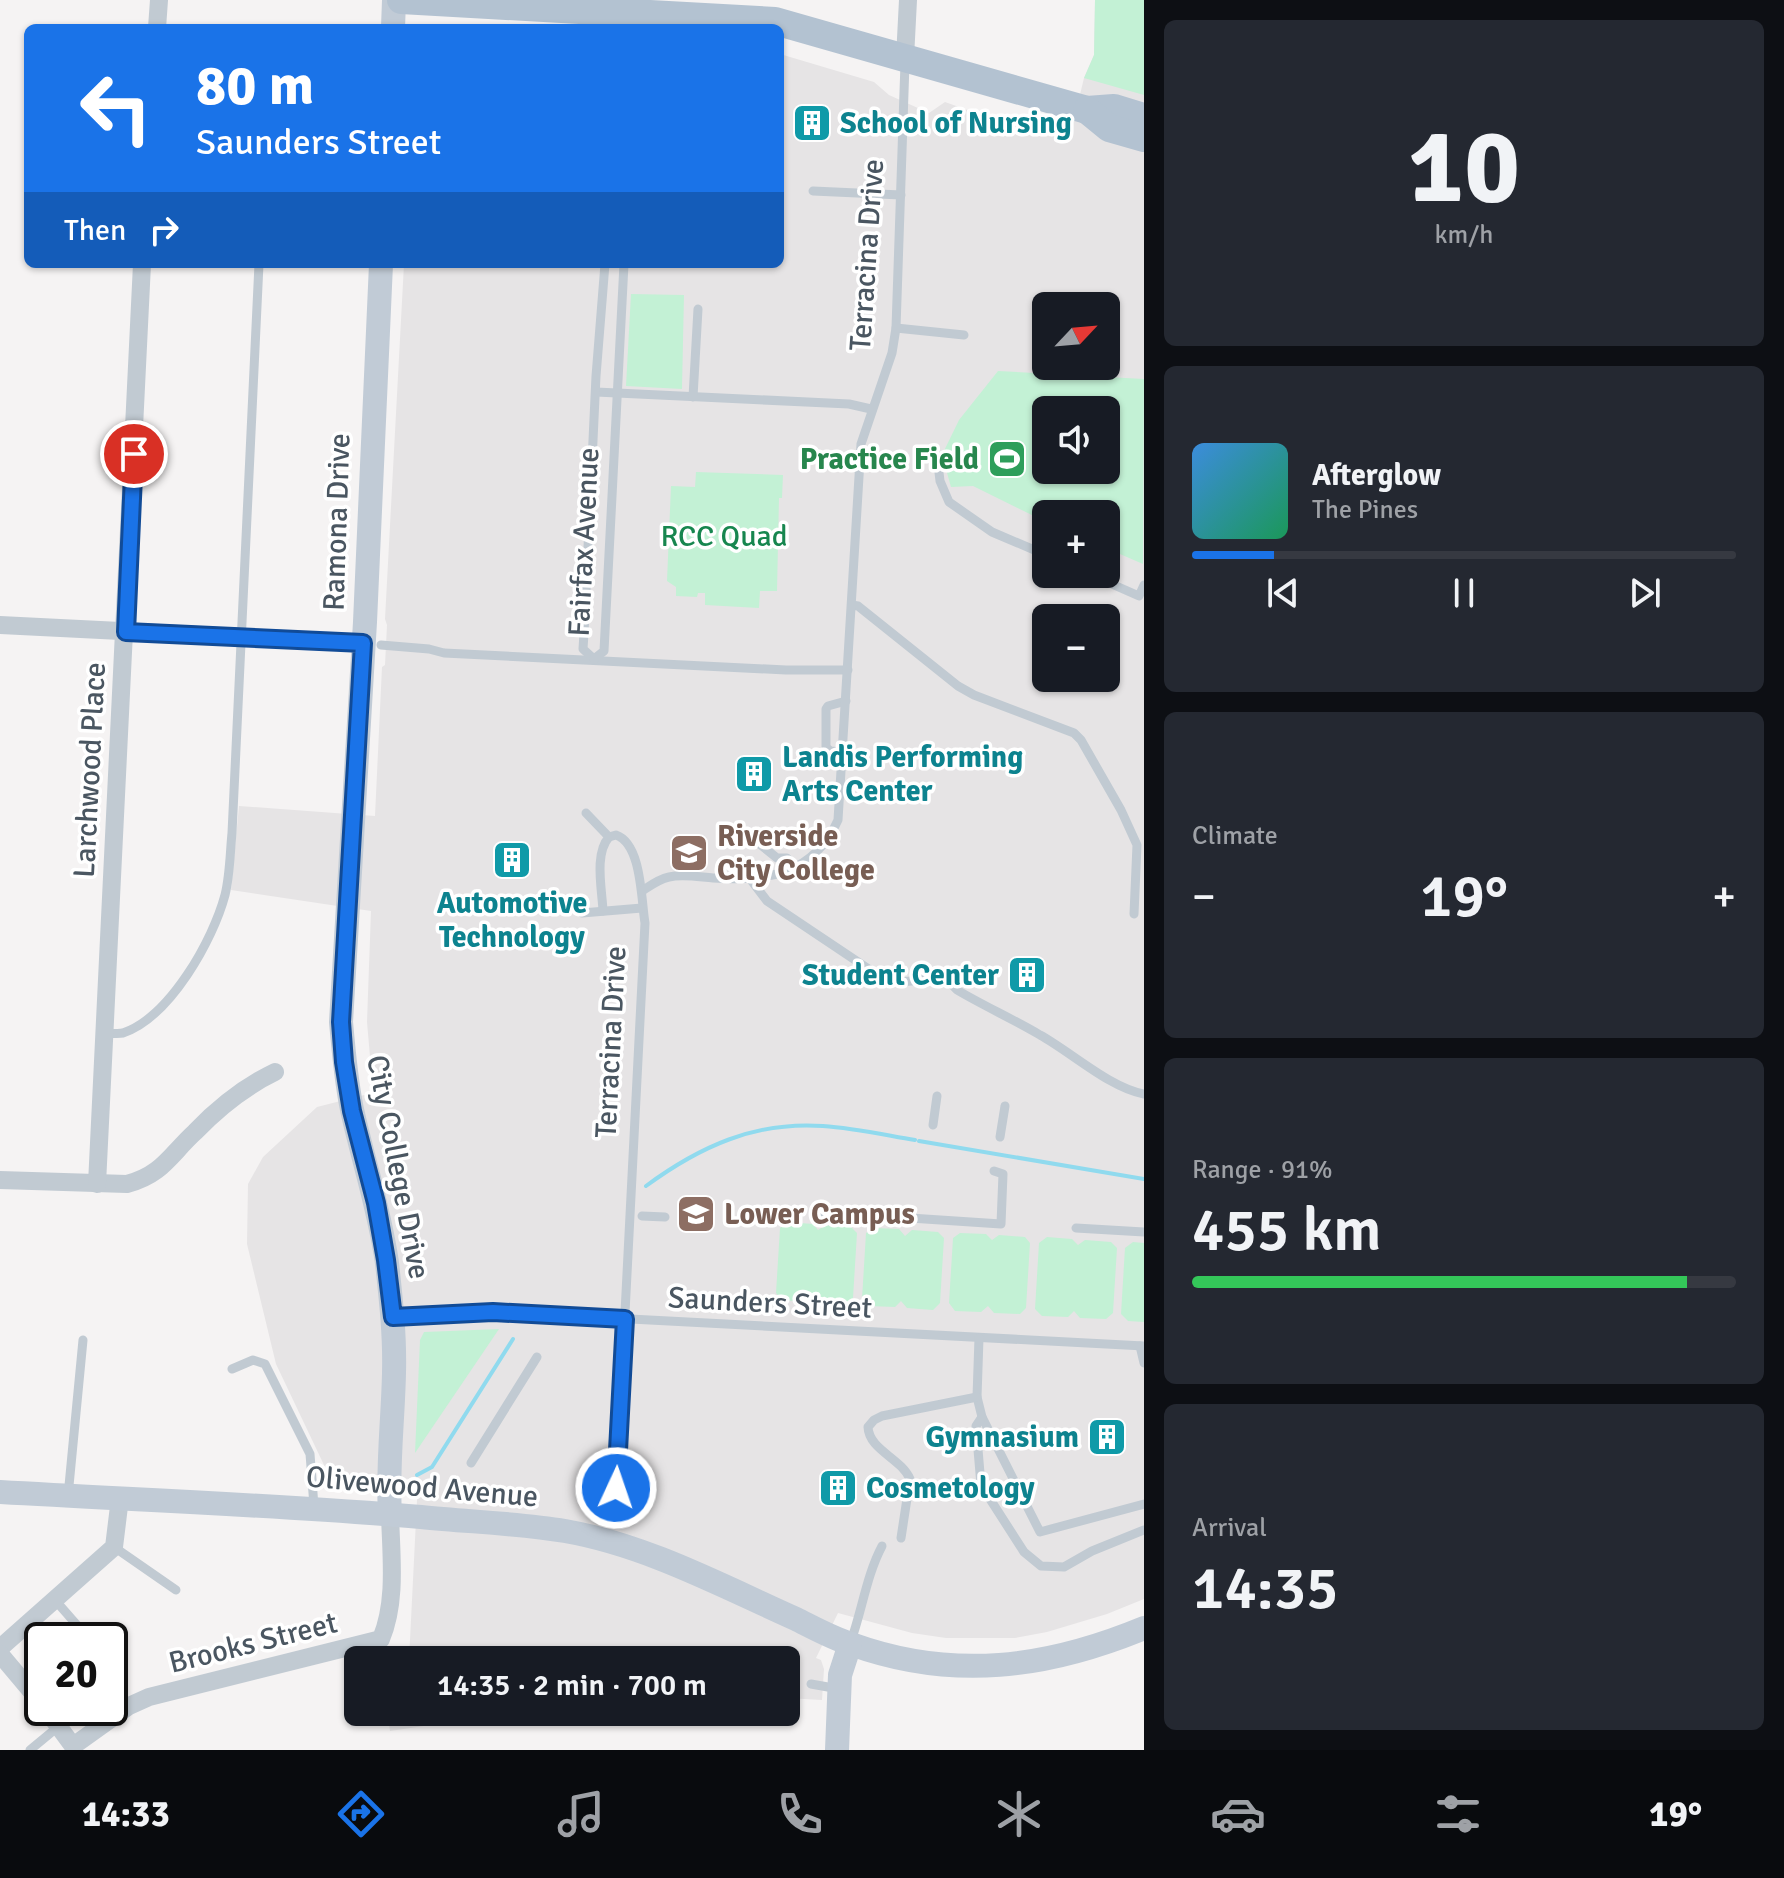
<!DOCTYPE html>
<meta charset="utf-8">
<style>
:root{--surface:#171b24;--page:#242831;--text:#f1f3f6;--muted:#9ea1a6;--line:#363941;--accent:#1a73e8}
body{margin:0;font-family:Signika,sans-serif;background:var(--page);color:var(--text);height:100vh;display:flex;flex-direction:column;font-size:30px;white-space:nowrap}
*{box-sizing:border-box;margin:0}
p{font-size:26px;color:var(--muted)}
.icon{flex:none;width:44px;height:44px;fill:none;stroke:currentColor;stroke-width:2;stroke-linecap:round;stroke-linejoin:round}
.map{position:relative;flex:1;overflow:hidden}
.side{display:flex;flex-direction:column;gap:20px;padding:20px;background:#0d0f14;width:640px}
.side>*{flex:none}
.hud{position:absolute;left:24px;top:24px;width:760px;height:244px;border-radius:12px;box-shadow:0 2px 6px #0004;background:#1a73e8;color:#fff;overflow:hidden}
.needle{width:52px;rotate:64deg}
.buttons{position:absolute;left:1032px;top:292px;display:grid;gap:16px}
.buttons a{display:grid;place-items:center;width:88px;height:88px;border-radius:12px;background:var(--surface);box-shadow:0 2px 6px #0004;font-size:40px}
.speed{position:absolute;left:24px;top:1622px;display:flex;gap:16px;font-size:40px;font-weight:700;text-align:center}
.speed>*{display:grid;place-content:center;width:104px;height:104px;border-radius:50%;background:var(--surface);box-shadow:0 2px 6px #0004;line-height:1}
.speed .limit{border:4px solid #111;border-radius:12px;background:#fff;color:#111}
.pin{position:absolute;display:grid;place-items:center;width:68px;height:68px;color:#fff;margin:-34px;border:4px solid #fff;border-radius:50%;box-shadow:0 2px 8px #0007}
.me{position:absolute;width:88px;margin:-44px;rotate:3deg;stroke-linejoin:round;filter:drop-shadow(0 0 6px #0008)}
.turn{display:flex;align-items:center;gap:28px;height:168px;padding:0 40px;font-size:36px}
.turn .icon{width:104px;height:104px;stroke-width:2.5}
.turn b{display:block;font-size:56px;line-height:68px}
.then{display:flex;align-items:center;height:76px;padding:0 40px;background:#0003;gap:16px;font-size:30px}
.big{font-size:60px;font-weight:600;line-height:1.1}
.side .card{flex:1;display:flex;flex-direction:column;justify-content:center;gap:12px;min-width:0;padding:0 28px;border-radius:12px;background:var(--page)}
.side .dial{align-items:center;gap:0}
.dial b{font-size:104px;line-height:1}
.song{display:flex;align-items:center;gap:24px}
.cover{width:96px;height:96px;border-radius:12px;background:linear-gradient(135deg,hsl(210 70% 55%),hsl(150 70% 35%))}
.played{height:8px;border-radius:4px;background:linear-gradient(90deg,var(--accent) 15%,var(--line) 15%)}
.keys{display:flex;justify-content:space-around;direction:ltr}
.heat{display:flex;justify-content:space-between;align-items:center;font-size:44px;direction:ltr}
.charge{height:12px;border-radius:6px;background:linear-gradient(90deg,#34c759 91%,var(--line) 0)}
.trip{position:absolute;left:344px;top:1646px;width:456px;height:80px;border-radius:12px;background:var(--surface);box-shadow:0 2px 6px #0004;font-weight:600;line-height:80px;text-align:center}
.dock{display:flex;height:128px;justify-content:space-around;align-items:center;background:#090b0e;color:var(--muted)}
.dock .icon{width:56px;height:56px}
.dock .active{color:var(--accent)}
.dock b{font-size:36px;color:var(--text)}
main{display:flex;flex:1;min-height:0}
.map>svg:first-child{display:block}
.education{fill:#e6e4e5;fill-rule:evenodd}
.green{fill:#c3f1d5;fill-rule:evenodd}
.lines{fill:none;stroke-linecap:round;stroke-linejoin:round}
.stream{stroke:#90daee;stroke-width:4}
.lane{stroke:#c1cad2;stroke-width:9}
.street{stroke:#c1cad2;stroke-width:18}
.secondary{stroke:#c1cbd6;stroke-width:24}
.primary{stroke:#b3c2d1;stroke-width:28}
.route-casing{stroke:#114b97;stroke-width:20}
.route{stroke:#1a73e8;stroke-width:14}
.labels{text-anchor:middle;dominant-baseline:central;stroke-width:7;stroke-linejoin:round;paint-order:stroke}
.culture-label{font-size:30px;font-weight:bold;fill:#0d838f;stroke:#fff;text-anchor:start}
.street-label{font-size:30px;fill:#4a5661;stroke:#fff}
.leisure-label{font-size:30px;font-weight:bold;fill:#27864d;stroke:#fff;text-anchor:end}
.park-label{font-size:30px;fill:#17864f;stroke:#fff}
.education-label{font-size:30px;font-weight:bold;fill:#785e54;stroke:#fff;text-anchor:start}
</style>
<main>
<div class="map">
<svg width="1144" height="1750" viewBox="0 0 1144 1750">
<rect width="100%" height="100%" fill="#f5f3f3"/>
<g class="education">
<path d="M1095,0h49v1599l-37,15 -60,18 -32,6h-69l-34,-5 -74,-20 -22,45 5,2 3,9 -2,31 -36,-2v-38h-377l9,-180 -56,-6 -10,11 -19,-1 -57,-120 -29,-120 1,-60 15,-27 54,-50 59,-15 -5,-24 -4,-46 4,-111 -140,-21 8,-84 136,10 7,-149 3,-2 2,-40 -2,-6 19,-355h376v-210l94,28 15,13 40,18 16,-11 59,21 66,13 14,-58 10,-23zM1046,306h60v60h-60zM1046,410h60v60h-60zM1046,514h60v60h-60zM1046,618h60v60h-60z"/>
<polygon points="387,1712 519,1712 390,1731"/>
</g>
<g class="green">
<polygon points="1095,0 1144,0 1144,95 1084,78 1094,55"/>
<polygon points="631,294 684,295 682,389 626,386"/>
<path d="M998,371l146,8 -1,185 -37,-16v-34h-60v8l-73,-36 -22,1 -9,-32 17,-35zM1106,410v60h-60v-60z"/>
<polygon points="696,472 783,475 782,498 779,498 777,591 760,591 759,608 705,605 705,593 698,593 697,597 676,596 676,587 667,581 671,486 695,487"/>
<polygon points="787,1222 813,1224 818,1230 826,1225 851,1227 857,1233 853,1298 847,1304 821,1303 814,1296 808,1302 782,1300 776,1293 780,1228"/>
<polygon points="874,1228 899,1229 905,1236 912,1230 938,1232 944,1238 940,1303 933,1310 907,1308 901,1301 895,1307 869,1306 862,1299 866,1233"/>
<polygon points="960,1233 986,1234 992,1240 999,1235 1025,1237 1030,1243 1026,1308 1020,1314 994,1313 988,1306 981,1312 955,1311 949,1303 953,1238"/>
<polygon points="1047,1237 1072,1239 1078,1245 1085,1240 1111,1242 1117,1248 1113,1313 1106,1319 1080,1318 1074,1311 1068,1317 1042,1316 1035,1309 1039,1243"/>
<polygon points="1133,1242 1144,1243 1144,1322 1128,1321 1121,1314 1125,1248"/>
<polygon points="499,1329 415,1453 420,1340 424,1332"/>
</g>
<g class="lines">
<g class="stream">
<polyline points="919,1141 1144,1179"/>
<path d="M646,1186c53,-39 109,-65 177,-60 31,2 62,9 92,14"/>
<polyline points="417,1475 432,1467 513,1339"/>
</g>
<g class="lane">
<polyline points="813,191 901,195"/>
<polyline points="896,328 964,335"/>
<polyline points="596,392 849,404 871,409"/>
<polyline points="693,397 698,309"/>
<polyline points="937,455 940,481 949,502 992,532 1046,555"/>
<polyline points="1089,574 1139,596 1144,585"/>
<polyline points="852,605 858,606 958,686 974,695 1074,733 1081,740 1121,810 1137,845 1134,914"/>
<polyline points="381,645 429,649 444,653 786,670 848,670"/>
<polyline points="594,659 583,649 584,633 596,376 605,264"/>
<polyline points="594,659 604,651 624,264"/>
<polyline points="842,752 830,751 826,747 826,709 828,706 846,701"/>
<path d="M586,813l23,24c-15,17 -7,52 -6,74"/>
<path d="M609,837l7,-2c26,9 25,65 29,88l-29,565"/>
<polyline points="740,838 757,842 777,858 787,858 794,867"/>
<path d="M751,880l16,21 112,75c32,18 55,-14 78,14 27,16 56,29 83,45 31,17 70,53 104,59"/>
<path d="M642,891c9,-6 17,-12 27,-14 14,-3 30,0 44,1 54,4 101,-4 125,-58l23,-376 31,-91 4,-25 9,-265"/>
<polyline points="582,913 642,908"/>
<path d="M104,1033c6,0 14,1 19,0 47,-16 90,-93 102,-138 5,-20 5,-42 7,-62l27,-569"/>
<polyline points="933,1125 937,1096"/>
<polyline points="1000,1137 1005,1106"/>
<polyline points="819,1212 1001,1224 1003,1174 994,1171"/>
<polyline points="642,1216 665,1217"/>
<polyline points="1076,1228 1144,1232"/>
<polyline points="393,1317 463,1312 516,1313 1144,1346"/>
<polyline points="979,1338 977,1397 982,1417 1040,1532 1144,1504"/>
<polyline points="1140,1346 1144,1363"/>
<polyline points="232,1369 253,1360 265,1364 310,1454 314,1506"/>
<polyline points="982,1417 976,1426 981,1485 1024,1552 1041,1566 1064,1567 1092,1551 1144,1530"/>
<polyline points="471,1463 537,1357"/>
<polyline points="68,1496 83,1340"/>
<path d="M901,1538l9,-59c-9,-21 -41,-29 -42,-52l6,-7 8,-4 95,-19"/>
<polyline points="114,1547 176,1590"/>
<polyline points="55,1600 90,1640"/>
<path d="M851,1641c11,-31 16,-67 31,-95"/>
<polyline points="811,1684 839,1689"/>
<polyline points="30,1750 59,1726"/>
</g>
<g class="street">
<polyline points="157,28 159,0"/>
<polyline points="905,58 908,0"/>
<polyline points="0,625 363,643"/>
<path d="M0,1180l127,4c35,-9 43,-29 68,-52 24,-25 49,-45 80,-60"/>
<polyline points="97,1184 142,264"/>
<polyline points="0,1648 114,1547 120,1498"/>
<polyline points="0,1654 42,1704"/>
<path d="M45,1708l28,38 56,-40 20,-9 232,-58c16,-38 10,-84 9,-125"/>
</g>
<g class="secondary">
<polyline points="393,28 394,0"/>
<path d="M381,264l-16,358 -24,400c3,31 5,62 12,92 11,49 27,98 34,149 4,37 8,73 7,110 -1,48 -7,94 -4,141"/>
<path d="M0,1492c140,8 281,13 421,25 48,5 97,6 144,14 81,14 157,55 231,88 18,9 36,19 55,25 102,37 196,24 293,-16"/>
<polyline points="837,1750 840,1675 850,1644"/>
</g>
<g class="primary">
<polyline points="401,0 775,21 1087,110 1114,108 1144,117"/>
<polyline points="1087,110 1109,128 1144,138"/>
</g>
</g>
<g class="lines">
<g class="route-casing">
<polyline id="route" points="134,454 126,632 363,643 341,1022 344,1062 352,1111 376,1203 386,1260 393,1317 493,1312 625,1319 616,1488"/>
</g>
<use href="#route" class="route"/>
</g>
<defs>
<g id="building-square" transform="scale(2)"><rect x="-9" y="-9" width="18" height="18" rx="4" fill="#0f9aa8" stroke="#fff"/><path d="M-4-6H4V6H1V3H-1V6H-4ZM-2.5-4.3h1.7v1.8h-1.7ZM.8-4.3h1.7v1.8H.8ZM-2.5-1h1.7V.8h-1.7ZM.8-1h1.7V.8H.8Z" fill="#fff"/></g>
<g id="stadium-square" transform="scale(2)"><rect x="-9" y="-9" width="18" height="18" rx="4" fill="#2e9e5b" stroke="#fff"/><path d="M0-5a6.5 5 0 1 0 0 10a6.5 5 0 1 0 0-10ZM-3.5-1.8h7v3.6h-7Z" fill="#fff"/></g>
<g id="university-square" transform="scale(2)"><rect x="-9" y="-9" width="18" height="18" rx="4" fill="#8d6e63" stroke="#fff"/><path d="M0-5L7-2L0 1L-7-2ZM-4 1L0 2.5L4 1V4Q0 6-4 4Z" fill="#fff"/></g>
<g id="school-square" transform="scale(2)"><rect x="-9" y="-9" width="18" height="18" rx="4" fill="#8d6e63" stroke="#fff"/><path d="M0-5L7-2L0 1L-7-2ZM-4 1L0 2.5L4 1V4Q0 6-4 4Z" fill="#fff"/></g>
</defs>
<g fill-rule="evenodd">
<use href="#building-square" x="812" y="123"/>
<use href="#stadium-square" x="1007" y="459"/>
<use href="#building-square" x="754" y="774"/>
<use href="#university-square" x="689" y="853"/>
<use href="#building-square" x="512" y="860"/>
<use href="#building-square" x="1027" y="975"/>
<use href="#school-square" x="696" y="1214"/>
<use href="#building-square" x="1107" y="1437"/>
<use href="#building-square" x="838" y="1488"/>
</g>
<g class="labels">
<g class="culture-label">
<text x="840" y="123">School of Nursing</text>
<text x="782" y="757">Landis Performing<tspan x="782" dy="34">Arts Center</tspan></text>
<text x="512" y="903" text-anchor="middle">Automotive<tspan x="512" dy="34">Technology</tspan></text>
<text x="999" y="975" text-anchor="end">Student Center</text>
<text x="1079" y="1437" text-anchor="end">Gymnasium</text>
<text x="866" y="1488">Cosmetology</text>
</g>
<g class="street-label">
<text transform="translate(867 255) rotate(-86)">Terracina Drive</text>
<text transform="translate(337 522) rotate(-88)">Ramona Drive</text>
<text transform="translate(584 542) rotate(-87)">Fairfax Avenue</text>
<text transform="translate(90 770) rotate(-87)">Larchwood Place</text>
<text transform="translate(611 1042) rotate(-87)">Terracina Drive</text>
<text transform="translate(398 1167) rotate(79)">City College Drive</text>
<text transform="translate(770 1303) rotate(3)">Saunders Street</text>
<text transform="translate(422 1487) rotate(5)">Olivewood Avenue</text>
<text transform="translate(253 1643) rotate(-14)">Brooks Street</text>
</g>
<g class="leisure-label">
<text x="979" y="459">Practice Field</text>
</g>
<g class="park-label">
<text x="724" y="536">RCC Quad</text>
</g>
<g class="education-label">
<text x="717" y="836">Riverside<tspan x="717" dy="34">City College</tspan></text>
<text x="724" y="1214">Lower Campus</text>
</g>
</g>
</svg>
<div class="buttons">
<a><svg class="needle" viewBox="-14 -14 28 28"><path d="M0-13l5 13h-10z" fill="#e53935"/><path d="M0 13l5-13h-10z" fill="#9ea1a6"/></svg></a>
<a><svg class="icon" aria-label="sound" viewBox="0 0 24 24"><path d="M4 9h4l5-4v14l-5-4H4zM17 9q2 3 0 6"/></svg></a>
<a>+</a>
<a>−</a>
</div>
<div class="speed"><div class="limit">20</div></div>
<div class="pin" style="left:134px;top:454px;background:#d93025"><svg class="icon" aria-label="arrive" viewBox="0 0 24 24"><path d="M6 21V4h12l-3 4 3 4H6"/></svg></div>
<svg class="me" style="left:616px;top:1488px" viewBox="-20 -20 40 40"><circle r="17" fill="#1a73e8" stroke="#fff" stroke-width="3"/><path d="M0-11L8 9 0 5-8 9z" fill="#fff"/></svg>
<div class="trip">14:35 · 2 min · 700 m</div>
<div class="hud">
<div class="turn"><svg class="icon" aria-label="left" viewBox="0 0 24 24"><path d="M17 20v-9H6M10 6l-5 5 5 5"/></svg><div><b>80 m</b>Saunders Street</div></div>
<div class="then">Then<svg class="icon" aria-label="right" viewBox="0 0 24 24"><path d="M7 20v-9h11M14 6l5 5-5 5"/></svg></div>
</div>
</div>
<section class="side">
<div class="card dial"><b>10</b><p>km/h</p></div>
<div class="card">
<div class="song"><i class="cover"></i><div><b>Afterglow</b><p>The Pines</p></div></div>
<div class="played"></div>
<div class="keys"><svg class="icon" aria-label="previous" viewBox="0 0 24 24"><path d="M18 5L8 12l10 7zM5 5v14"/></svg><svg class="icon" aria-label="pause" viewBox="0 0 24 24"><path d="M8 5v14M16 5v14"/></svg><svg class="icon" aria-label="next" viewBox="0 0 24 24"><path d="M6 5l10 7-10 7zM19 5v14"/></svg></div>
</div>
<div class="card"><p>Climate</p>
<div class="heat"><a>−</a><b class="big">19°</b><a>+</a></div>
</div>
<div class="card"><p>Range · 91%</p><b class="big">455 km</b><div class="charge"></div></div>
<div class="card"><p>Arrival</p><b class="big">14:35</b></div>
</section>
</main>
<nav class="dock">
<b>14:33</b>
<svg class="icon active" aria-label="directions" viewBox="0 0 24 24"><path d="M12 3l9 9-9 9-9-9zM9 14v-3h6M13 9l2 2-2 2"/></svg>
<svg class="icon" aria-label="music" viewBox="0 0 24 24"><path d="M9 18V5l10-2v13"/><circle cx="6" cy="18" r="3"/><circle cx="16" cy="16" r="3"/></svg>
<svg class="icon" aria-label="phone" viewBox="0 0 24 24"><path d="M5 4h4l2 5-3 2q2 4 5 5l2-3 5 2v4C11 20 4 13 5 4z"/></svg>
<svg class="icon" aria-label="climate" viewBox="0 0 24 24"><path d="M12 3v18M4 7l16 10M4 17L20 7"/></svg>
<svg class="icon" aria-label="car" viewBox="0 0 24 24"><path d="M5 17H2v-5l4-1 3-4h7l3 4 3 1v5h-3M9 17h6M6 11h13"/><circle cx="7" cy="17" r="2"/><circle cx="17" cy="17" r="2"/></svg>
<svg class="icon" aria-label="filters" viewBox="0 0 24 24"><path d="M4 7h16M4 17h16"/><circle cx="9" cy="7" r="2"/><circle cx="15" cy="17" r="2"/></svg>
<b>19°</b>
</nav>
